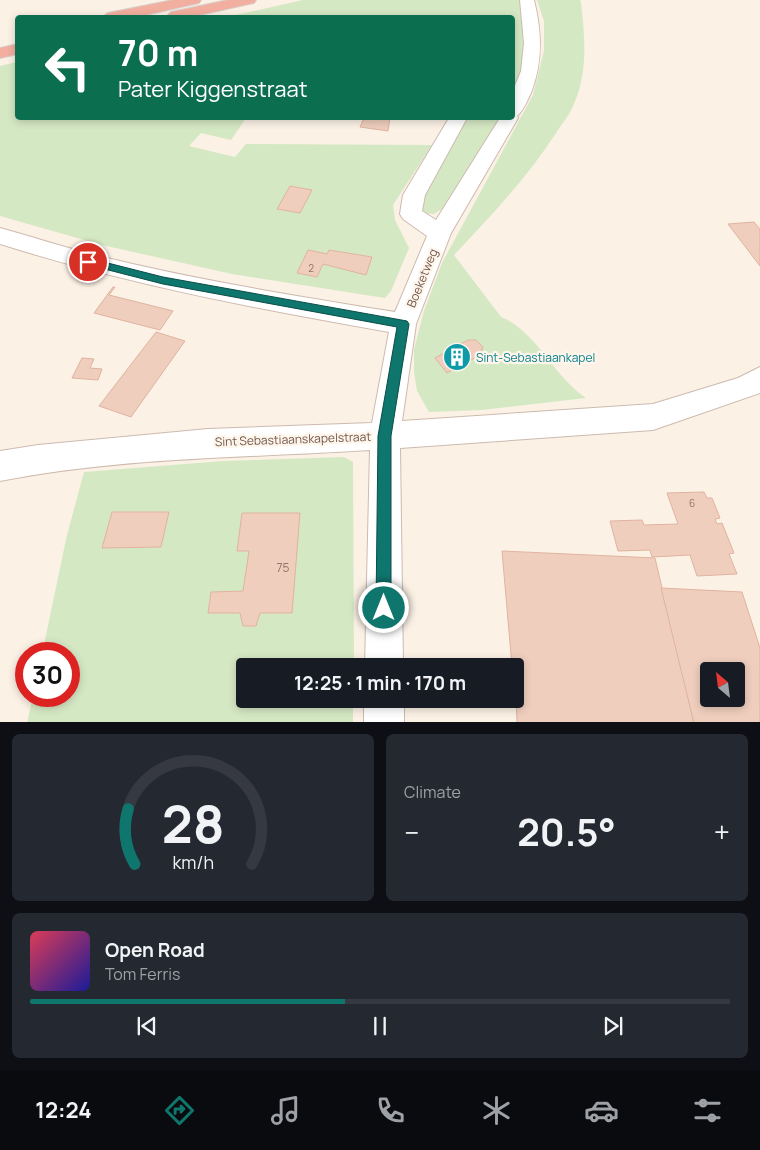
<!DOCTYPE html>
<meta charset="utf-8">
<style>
:root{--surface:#171b24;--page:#242831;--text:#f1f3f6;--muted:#9ea1a6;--line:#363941;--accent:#0f766e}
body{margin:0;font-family:Manrope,sans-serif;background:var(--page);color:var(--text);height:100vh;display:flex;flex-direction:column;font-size:19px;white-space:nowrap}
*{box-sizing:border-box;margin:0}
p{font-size:16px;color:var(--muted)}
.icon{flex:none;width:28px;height:28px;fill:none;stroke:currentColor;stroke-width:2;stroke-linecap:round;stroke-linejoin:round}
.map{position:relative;height:722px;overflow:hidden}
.details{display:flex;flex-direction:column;gap:12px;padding:12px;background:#0d0f14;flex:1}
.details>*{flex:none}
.hud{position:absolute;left:15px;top:15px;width:500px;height:105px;border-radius:5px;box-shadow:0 2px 8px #0003;background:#0b6e4f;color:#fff;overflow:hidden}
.needle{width:32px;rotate:332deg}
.controls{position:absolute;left:700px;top:662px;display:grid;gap:10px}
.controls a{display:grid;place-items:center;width:45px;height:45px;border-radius:5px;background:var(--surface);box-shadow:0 2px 8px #0003;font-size:25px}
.speed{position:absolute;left:15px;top:642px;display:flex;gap:10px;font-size:25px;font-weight:700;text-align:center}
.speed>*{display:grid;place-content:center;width:65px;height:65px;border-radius:50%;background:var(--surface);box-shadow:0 2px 8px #0003;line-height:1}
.speed .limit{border:8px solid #d22;background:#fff;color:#111}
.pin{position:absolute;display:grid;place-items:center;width:42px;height:42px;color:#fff;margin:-21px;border:2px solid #fff;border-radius:50%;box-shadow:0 1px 5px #0007}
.me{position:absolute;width:55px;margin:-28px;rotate:0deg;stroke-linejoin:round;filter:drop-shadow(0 0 4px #0008)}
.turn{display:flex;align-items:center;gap:18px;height:105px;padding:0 20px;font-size:22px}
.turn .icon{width:65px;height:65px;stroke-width:2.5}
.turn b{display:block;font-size:35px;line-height:42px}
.big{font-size:38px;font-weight:700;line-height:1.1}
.details .widget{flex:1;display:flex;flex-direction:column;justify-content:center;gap:8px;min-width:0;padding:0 18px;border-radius:8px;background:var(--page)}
.details .dial{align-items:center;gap:0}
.dial svg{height:130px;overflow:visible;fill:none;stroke:var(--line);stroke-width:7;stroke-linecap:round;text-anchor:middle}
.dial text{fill:var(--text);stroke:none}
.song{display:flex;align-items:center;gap:15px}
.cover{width:60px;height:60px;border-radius:8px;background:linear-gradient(135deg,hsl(350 70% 55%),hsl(240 70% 35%))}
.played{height:5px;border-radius:2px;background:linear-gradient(90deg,var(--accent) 45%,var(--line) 45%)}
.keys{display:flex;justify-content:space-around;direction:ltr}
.heat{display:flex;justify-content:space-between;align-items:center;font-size:28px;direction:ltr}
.details .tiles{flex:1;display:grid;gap:12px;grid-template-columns:1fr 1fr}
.widget:last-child{grid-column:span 2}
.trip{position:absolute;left:236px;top:658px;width:288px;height:50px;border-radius:5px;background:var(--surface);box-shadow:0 2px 8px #0003;font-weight:700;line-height:50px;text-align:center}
.tabs{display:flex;height:80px;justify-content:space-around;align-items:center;background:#090b0e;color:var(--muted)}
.tabs .icon{width:35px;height:35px}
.tabs .on{color:var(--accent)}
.tabs b{font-size:22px;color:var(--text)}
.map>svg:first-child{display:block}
.green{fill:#d5e8c4}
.building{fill:#efcebe;stroke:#e1b39f;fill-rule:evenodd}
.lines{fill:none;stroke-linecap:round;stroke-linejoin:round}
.minor-casing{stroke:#cebaaf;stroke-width:2}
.highway-casing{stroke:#d8d0cd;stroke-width:2}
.minor{fill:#fff;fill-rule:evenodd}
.highway{fill:#f2ae9f;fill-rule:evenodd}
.route{fill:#0f766e;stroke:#0a4d48}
.labels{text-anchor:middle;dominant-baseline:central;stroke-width:4.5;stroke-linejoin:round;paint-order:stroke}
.number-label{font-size:10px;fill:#917468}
.street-label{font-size:12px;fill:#72564b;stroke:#fef5eb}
.culture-label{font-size:12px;fill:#0d838f;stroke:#fef5eb;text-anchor:start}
.near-number-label{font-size:12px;fill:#917468}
</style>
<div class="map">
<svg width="760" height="723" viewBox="0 0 760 723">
<rect width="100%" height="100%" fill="#fbf1e5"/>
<g class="green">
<polygon points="303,0 521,0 527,49 514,92 513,94 512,18 222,18"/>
<path d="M537,0h43l1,3c4,34 7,69 -7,101 -4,10 -12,20 -18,29 -29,45 -66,84 -102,122l47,62c35,14 53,60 85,81l-104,12 -53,2 -12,-21 -3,-19v-23l10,-38 18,-48 91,-168 11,-44v-30z"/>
<polygon points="17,62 18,118 246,118 231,140 201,133 189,146 235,157 246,144 432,145 393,205 395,220 409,248 391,291 385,298 232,274 102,245 0,216 0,66"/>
<polygon points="464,118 499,118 445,207 434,214 422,213 415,203"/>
<polygon points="344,457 353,462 354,666 245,666 245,699 353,699 353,722 27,723 33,696 69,696 69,654 42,654 67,535 84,472 223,461"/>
</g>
<g class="building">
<polygon points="364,118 390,118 388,131 360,127"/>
<polygon points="290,186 312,190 300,213 277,209"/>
<polygon points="754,222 760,229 760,266 728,224"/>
<polygon points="308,250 327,254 329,250 372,257 366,275 323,264 317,277 297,273"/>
<polygon points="113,287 115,287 109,295 173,311 160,330 94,313"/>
<polygon points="156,332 185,341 131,417 99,406"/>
<polygon points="468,340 476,340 483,347 480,355 447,373 435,358"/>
<polygon points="82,358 94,359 90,368 102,369 98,380 72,378"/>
<polygon points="704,492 707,498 712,498 720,518 715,519 717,524 722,523 734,553 729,554 737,574 697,576 690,555 652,557 650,550 618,551 610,521 642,520 644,525 678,524 667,493"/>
<polygon points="112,512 169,512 161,547 102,548"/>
<polygon points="242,513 300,513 292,613 260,613 256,626 243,626 240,613 208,613 211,592 243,591 249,551 237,551"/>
<polygon points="502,551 655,558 694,723 517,723 515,666 512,666"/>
<path d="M661,588l81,4 18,56v75h-66zM709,671h27v28h-27z"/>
</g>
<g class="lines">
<g class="minor-casing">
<g id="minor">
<path d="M520,0h14c8,32 9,62 -3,93 -4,8 -8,18 -14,23l1,2 -67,115 -35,91 -14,97 251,-17 85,-26 22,-11v26l-107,37 -253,18 3,218h-38l5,-216c-124,8 -248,7 -370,31v-30l38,-6 170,-16 164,-6 17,-91c-132,-23 -262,-48 -389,-88v-16c33,9 66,20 99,28 97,24 197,40 296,56l32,-76 -24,-17 -3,-5 3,-19 46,-77h18l-42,77 -3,16 14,9 64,-102h12v-25l9,-22 3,-28z"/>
<rect x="364" y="699" width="40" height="24"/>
</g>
</g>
<g class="highway-casing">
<g id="highway">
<polygon points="173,0 201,0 199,3 132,18 101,18 108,13"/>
<polygon points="228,0 256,0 254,3 249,4 186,18 170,18 168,15 171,12"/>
<polygon points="18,44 18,54 0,58 0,48"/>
</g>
</g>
<use href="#minor" class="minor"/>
<use href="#highway" class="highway"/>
</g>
<polygon class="route" points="88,258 163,277 407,321 409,324 391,436 391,608 389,614 384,616 379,614 376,608 378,436 397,327 163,284 85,264 85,259"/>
<defs>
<g id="building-disc" transform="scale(1.4375)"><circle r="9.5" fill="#0f9aa8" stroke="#fef5eb"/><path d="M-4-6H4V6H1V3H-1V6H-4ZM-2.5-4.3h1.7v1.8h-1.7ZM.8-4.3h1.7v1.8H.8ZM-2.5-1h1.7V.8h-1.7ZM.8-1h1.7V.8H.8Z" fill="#fff"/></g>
</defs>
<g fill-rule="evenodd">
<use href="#building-disc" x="457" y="357"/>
</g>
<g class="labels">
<g class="number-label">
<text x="311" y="268">2</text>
<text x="692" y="503">6</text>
</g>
<g class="street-label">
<text transform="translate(422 278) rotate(-68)">Boeketweg</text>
<text transform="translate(293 439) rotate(-2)">Sint Sebastiaanskapelstraat</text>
</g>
<g class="culture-label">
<text x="476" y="357">Sint-Sebastiaankapel</text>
</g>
<g class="near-number-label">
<text x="283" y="567">75</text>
</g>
</g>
</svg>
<div class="controls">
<a><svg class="needle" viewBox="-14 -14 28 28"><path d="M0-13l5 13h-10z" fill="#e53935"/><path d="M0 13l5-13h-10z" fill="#9ea1a6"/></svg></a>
</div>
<div class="speed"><div class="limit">30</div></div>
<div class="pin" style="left:88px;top:262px;background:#d93025"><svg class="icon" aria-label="arrive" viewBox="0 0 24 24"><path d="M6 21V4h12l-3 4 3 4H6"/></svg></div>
<svg class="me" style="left:384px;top:608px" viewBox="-20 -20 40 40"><circle r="17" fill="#0f766e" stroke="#fff" stroke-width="3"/><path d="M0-11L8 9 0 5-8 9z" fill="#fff"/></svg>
<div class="trip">12:25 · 1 min · 170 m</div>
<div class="hud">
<div class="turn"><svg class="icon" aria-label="left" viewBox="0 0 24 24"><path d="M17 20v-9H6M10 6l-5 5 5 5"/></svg><div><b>70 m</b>Pater Kiggenstraat</div></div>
</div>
</div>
<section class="details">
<div class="tiles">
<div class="widget dial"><svg viewBox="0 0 100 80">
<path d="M14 69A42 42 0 1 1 86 69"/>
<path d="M14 69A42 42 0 0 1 10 35" stroke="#0f766e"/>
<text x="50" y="56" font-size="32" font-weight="700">28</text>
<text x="50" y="72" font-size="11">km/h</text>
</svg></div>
<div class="widget"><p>Climate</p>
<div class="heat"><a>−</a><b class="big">20.5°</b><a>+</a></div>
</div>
<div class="widget">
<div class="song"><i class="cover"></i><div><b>Open Road</b><p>Tom Ferris</p></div></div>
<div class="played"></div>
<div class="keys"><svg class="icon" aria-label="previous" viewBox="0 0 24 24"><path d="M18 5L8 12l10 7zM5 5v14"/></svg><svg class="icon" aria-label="pause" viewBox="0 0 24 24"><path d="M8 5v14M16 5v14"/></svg><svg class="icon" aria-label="next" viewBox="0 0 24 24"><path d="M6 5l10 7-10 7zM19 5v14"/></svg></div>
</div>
</div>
</section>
<nav class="tabs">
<b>12:24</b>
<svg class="icon on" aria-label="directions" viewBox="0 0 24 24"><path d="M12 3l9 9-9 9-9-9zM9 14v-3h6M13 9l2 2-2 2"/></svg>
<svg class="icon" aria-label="music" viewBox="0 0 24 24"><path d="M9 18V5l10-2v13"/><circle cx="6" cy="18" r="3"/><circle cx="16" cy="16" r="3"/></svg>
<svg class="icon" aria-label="phone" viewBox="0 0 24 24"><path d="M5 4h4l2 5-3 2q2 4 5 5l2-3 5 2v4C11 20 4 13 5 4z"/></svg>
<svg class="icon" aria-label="climate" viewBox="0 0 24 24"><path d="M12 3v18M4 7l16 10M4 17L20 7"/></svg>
<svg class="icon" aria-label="car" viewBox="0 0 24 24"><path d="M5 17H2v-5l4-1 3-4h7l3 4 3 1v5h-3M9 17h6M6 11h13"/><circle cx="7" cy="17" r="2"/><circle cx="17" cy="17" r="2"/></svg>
<svg class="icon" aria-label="filters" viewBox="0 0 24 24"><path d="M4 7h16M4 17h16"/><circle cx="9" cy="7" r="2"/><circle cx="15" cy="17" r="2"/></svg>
</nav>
